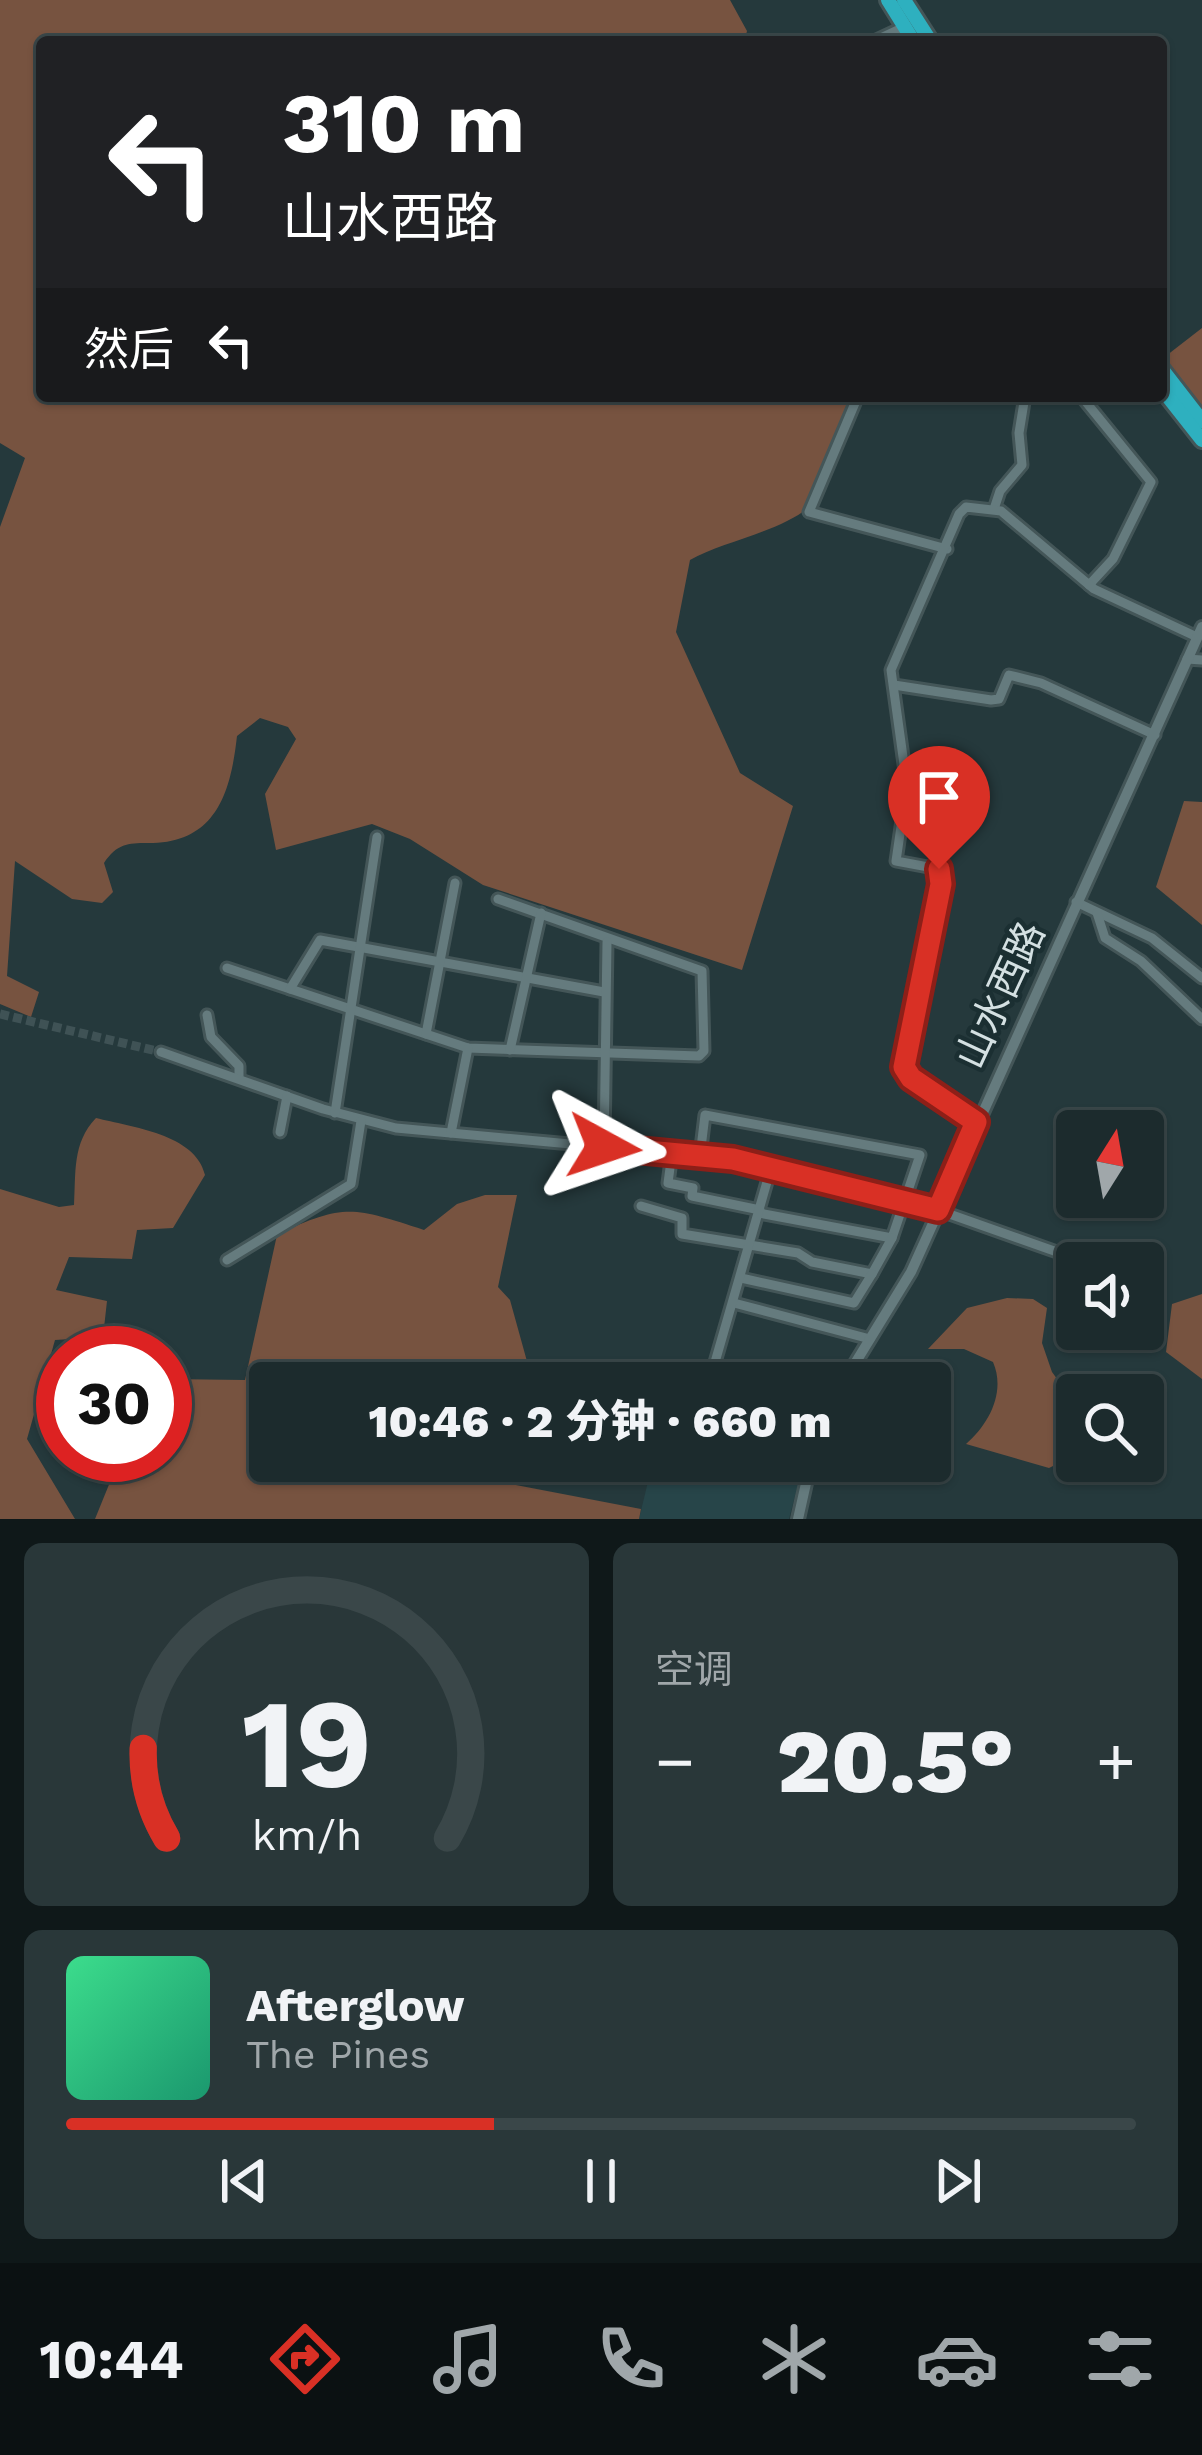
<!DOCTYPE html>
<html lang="zh">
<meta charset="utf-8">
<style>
:root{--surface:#1c2b2d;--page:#293739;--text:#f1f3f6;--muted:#a0a7aa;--line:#3a4749;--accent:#d93025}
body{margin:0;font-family:"Work Sans","Noto Sans SC",sans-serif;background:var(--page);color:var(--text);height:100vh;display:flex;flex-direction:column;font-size:45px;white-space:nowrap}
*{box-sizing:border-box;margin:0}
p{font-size:39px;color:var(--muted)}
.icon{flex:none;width:66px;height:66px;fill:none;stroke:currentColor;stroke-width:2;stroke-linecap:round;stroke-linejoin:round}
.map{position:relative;height:1519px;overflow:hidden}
.sheet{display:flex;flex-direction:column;gap:24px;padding:24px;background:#0f1819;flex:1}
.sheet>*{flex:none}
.top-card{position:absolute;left:36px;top:36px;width:1131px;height:366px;border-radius:12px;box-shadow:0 3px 9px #0004,0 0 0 3px var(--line);background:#202124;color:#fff;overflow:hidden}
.needle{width:78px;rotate:11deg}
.fabs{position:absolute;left:1056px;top:1110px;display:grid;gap:24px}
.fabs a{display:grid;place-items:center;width:108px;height:108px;border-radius:12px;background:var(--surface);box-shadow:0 3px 9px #0004,0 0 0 3px var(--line);font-size:60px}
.speed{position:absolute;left:36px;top:1326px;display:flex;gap:24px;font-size:60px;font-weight:700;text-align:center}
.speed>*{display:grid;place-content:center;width:156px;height:156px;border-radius:50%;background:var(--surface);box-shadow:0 3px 9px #0004,0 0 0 3px var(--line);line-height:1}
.speed .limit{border:18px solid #d22;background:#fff;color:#111}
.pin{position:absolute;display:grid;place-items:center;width:102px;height:102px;color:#fff;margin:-123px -51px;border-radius:50% 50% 50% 0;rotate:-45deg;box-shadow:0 0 12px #0007}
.pin .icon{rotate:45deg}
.me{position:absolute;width:132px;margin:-66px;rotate:95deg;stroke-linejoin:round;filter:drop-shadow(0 0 9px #0008)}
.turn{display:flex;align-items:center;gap:42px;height:252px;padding:0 48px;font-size:54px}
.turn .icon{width:156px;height:156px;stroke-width:2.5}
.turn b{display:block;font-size:84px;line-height:102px}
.then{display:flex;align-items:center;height:114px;padding:0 48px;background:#0003;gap:24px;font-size:45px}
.big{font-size:90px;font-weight:800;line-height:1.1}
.sheet .widget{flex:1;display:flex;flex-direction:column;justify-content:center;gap:18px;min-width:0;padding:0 42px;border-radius:18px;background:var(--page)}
.sheet .dial{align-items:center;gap:0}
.dial svg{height:312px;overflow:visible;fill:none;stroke:var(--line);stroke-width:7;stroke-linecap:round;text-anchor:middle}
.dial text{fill:var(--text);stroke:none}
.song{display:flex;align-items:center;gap:36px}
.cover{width:144px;height:144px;border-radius:18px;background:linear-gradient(135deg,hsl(150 70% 55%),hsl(160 70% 35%))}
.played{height:12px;border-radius:6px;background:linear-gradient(90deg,var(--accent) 40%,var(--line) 40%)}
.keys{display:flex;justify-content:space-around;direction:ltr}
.heat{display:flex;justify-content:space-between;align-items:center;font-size:66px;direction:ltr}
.sheet .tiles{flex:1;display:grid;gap:24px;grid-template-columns:1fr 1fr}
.widget:last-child{grid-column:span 2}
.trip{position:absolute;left:249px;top:1362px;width:702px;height:120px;border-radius:12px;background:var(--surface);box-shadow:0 3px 9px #0004,0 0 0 3px var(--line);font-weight:800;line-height:120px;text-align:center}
.tabs{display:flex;height:192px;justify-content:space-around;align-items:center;background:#0b1112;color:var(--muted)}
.tabs .icon{width:84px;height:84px}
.tabs .current{color:var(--accent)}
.tabs b{font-size:54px;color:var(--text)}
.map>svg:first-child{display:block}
.built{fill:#274549}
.green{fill:#775340}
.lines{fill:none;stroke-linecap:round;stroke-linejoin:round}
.minor-tunnel{stroke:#3f5255;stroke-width:9;stroke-dasharray:9 4.5;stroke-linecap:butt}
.minor-casing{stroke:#445658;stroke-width:15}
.tertiary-casing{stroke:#445658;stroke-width:16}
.trunk-casing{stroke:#445658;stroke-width:20}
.minor{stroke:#657b7e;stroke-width:9}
.tertiary{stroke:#657b7e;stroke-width:10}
.trunk{stroke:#2eb0bf;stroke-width:14}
.route-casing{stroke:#8d1f18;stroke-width:30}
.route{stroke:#d93025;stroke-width:21}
.labels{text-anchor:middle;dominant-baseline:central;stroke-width:9;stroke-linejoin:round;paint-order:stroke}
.street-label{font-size:39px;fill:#d4e0e2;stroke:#1b2f32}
</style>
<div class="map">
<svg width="1202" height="1519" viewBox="0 0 1202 1519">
<rect width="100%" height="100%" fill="#25393c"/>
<polygon class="built" points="653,1461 804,1461 789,1519 639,1519"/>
<g class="green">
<path d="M0,0h730l17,31 -3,11h-702v354h819c-12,27 -27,82 -45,104 -25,30 -91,40 -126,60l-14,72 64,141 53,33 -51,164 -259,-85 -73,-46 -38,-15 -96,26 -11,-56 31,-55 -8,-12 -28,-9 -23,18c-6,53 -19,105 -84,107 -23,0 -35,-1 -49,20l9,29 -11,11 -30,-4 -57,-38 -8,115 32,16 -8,25 -31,-13v-477l25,-69 -25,-15z"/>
<polygon points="1202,328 1202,409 1162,359"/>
<polygon points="1184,801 1202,802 1202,925 1156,887"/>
<path d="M96,1118c35,9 100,16 109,57l-32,53 -36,2 -5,29 -63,-2 -13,33 51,11 -4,36 -48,3 -28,99 48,80h-75v-330l59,18 15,-2c2,-32 -2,-62 22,-87z"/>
<path d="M485,1195h32l-19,92 12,13 23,83h-263v78h245l-9,22 135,26 -2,10h-544l26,-64h44v-25l17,5 7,-10 -22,-14 -2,-32 80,1 32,-145c68,-33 78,-27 147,-5l33,-26z"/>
<polygon points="1202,1294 1202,1379 1166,1352 1172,1304"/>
<path d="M1007,1298l26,1 14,9 -5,35 10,29 25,34v48l-28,14 -83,-24c23,-20 40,-52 27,-82l-29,-13h-36l39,-41z"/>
</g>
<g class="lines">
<polyline class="minor-tunnel" points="0,1014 161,1052"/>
<g class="minor-casing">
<g id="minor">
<polyline points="872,42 904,27"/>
<polyline points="858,396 809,512 947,549"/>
<polyline points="1081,396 1151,482 1113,559 1089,585"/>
<polyline points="994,509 1000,491 1022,465 1019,433 1025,396"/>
<polyline points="1187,659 1202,660"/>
<polyline points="894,685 991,700 999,699 1009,675 1041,683 1155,735"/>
<polyline points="1076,902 1152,938 1202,978"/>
<polyline points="1097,913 1105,938 1141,961 1202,1019"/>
<polyline points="227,968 468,1048 699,1056 704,1051 702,971 498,899"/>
<polyline points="290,989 320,940 604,992"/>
<polyline points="207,1015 211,1037 239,1066 239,1076"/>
<polyline points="426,1034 455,883"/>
<polyline points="510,1050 541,913"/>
<polyline points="161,1052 323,1109 396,1128 733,1159 938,1210 1057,1252 1077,1270"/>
<polyline points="335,1113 377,837"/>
<polyline points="976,1122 911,1078 904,1067 941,883 939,869 896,861 907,786 891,670 959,514 966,507 1001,511 1094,589 1197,637"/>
<polyline points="280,1132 287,1096"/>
<polyline points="451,1133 468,1048"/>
<polyline points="604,1147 607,942"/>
<polyline points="672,1153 668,1183 693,1188 692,1196 760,1210"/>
<polyline points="700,1156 705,1115 920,1155 892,1238 759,1213"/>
<polyline points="641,1206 682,1218 682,1234 798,1253 812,1262 872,1274 892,1238"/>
<polyline points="227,1260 351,1184 361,1121"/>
<polyline points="741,1278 854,1303 872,1274"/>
<polyline points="734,1303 870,1339"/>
<polyline points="709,1383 771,1168"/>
</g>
</g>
<g class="tertiary-casing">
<g id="tertiary">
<polyline points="843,1383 911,1272 1202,627"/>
<polyline points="798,1519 811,1461"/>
</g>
</g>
<g class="trunk-casing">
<g id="trunk">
<polyline points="888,0 914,42"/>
<polyline points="904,0 931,42"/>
<polyline points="1161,368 1202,421"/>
<polyline points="1161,388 1202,440"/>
</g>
</g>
<use href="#minor" class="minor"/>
<use href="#tertiary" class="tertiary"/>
<use href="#trunk" class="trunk"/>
</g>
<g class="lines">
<g class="route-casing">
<polyline id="route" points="604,1147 733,1159 938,1210 976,1122 911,1078 904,1067 941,884 939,869"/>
</g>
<use href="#route" class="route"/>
</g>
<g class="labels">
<g class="street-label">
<text transform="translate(1000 995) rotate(-65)">山水西路</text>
</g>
</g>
</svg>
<div class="fabs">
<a><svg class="needle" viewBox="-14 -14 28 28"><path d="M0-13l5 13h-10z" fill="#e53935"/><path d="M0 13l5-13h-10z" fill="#a0a7aa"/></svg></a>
<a><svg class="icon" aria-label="sound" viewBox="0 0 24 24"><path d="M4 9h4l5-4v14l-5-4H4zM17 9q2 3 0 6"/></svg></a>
<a><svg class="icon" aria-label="search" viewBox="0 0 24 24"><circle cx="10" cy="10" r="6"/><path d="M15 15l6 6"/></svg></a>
</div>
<div class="speed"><div class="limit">30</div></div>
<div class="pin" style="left:939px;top:869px;background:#d93025"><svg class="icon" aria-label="arrive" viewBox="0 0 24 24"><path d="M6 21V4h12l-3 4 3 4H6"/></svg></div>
<svg class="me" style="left:604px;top:1147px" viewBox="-20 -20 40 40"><path d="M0-17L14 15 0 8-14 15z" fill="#d93025" stroke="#fff" stroke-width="4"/></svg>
<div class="trip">10:46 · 2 分钟 · 660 m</div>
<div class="top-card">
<div class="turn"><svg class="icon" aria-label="left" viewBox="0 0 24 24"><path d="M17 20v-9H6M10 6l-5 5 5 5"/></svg><div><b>310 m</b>山水西路</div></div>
<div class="then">然后<svg class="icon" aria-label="left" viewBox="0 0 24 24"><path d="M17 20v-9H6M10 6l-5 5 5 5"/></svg></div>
</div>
</div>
<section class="sheet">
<div class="tiles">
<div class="widget dial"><svg viewBox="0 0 100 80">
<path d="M14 69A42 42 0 1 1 86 69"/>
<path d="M14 69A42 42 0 0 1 8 46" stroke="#d93025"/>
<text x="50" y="56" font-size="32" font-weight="700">19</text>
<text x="50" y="72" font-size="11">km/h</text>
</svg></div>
<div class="widget"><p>空调</p>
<div class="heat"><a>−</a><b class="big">20.5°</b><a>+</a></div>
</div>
<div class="widget">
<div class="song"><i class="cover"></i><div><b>Afterglow</b><p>The Pines</p></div></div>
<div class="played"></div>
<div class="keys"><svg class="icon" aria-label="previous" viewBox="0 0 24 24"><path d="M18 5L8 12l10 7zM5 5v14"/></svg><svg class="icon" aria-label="pause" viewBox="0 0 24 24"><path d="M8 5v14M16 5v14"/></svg><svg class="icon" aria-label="next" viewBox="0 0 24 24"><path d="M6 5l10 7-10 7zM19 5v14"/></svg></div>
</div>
</div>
</section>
<nav class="tabs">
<b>10:44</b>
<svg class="icon current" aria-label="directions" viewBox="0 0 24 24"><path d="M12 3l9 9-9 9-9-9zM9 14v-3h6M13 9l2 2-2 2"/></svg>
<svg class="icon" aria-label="music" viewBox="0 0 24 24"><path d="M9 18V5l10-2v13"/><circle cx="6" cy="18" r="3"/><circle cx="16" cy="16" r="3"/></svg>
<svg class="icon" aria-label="phone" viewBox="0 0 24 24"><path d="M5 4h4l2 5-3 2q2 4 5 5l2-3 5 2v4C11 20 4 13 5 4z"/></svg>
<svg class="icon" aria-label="climate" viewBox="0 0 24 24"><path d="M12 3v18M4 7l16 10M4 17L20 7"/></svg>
<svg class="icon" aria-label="car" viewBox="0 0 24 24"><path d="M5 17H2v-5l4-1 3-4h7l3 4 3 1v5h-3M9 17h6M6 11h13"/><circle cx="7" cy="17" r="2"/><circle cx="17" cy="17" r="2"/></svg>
<svg class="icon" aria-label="filters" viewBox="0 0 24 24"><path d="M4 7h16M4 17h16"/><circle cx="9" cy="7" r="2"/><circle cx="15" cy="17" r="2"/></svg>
</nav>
